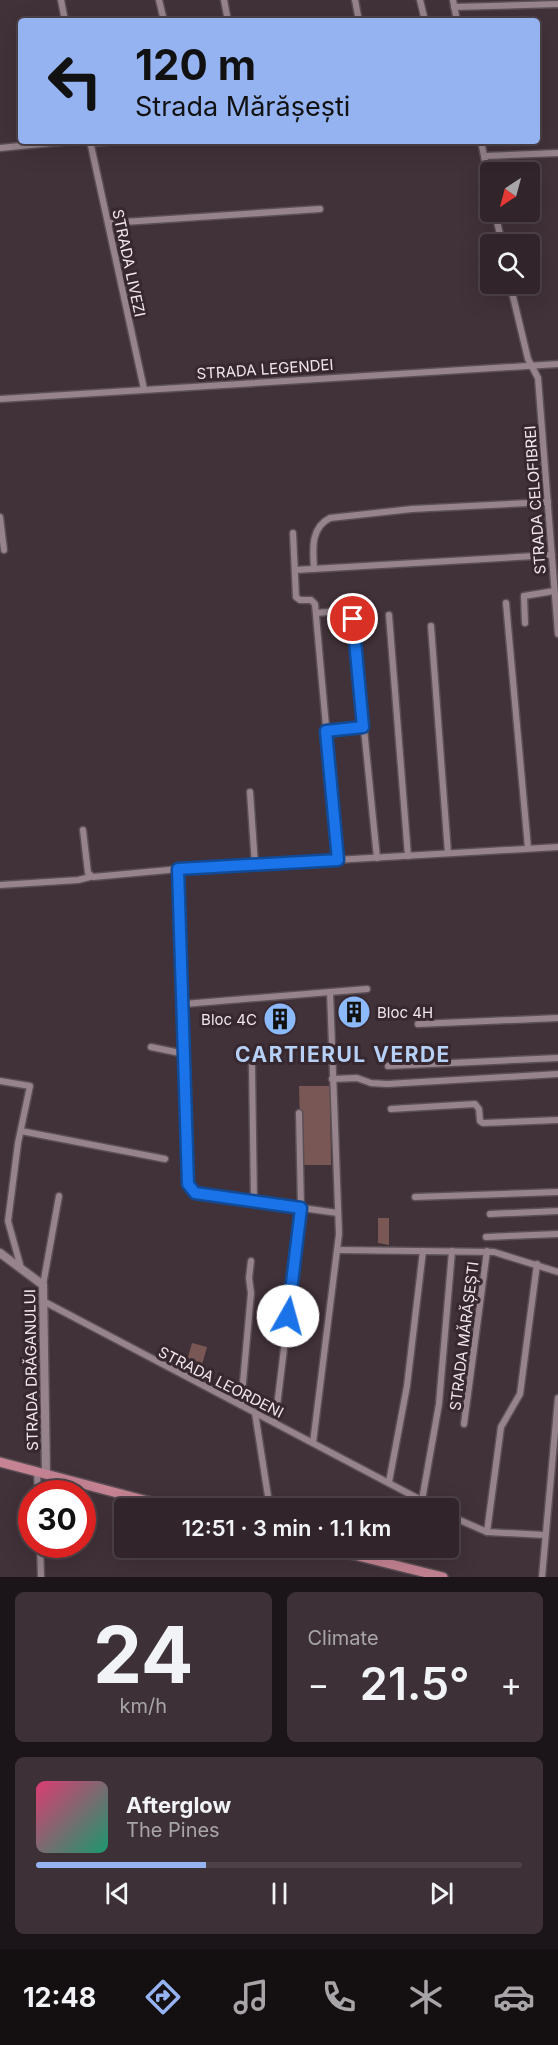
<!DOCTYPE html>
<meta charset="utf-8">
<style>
:root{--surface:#31252b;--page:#3d3137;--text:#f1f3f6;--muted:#a8a5a9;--line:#4c4247;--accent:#95b2f1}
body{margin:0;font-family:Inter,sans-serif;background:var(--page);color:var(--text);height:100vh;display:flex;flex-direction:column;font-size:22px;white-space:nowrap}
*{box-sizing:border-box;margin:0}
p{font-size:20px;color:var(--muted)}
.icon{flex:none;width:33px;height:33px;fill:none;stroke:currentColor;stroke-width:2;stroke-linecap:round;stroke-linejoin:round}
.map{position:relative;height:1577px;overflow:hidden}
.details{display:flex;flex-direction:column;gap:15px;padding:15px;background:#1b1418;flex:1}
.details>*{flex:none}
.hud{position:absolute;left:18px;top:18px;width:522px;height:126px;border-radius:6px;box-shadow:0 6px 24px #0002,0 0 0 2px var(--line);background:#95b2f1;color:#111;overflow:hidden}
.needle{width:39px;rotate:216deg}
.buttons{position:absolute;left:480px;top:162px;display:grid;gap:12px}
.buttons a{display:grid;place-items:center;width:60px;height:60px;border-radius:6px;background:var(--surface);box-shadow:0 6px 24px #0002,0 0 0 2px var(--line);font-size:30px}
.speed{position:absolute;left:18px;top:1480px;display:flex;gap:12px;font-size:30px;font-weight:700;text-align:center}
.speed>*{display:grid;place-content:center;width:78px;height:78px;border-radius:50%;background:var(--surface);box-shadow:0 6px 24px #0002,0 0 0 2px var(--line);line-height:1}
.speed .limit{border:9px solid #d22;background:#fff;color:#111}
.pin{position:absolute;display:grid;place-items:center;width:51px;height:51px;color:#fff;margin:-26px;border:3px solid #fff;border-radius:50%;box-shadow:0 2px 6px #0007}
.me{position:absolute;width:66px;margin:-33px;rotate:7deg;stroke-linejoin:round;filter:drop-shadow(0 0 4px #0008)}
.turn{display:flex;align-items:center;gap:21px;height:126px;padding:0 18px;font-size:27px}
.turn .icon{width:78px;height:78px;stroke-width:2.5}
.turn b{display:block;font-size:42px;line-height:51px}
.big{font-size:45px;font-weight:600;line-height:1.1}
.details .tile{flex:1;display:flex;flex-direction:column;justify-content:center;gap:9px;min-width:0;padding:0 21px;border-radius:9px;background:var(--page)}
.details .dial{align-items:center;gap:0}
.dial b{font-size:78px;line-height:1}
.song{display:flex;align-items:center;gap:18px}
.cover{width:72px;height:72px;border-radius:9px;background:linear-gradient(135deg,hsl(340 70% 55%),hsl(160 70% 35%))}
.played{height:6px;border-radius:3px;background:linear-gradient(90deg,var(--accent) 35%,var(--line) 35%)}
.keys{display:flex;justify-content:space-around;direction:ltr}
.heat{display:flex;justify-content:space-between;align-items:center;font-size:33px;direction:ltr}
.details .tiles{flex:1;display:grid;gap:15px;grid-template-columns:1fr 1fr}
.tile:last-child{grid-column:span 2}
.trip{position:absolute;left:114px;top:1498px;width:345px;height:60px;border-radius:6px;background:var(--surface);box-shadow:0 6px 24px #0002,0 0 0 2px var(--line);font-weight:600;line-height:60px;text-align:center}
.tab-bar{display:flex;height:96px;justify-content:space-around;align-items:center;background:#140f11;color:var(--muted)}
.tab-bar .icon{width:42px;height:42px}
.tab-bar .active{color:var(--accent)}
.tab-bar b{font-size:27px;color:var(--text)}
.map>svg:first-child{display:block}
.green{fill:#795754}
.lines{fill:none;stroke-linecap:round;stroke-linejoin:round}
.street-casing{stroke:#5b4e55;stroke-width:9}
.secondary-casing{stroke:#5b4e55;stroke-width:11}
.primary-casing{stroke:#5b4e55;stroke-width:12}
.street{stroke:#96838c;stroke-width:6}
.secondary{stroke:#96838c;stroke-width:8}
.primary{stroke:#c58393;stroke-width:9}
.route-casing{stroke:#114b97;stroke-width:15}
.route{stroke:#1a73e8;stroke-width:10}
.labels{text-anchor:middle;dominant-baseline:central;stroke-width:6;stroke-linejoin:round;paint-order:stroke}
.street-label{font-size:15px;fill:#f0e6eb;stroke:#37272f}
.poi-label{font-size:15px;fill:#f0e6eb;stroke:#37272f;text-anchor:start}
.district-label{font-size:21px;font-weight:bold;letter-spacing:1.5px;fill:#b6d0f6;stroke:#37272f}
</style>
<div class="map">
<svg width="558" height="1577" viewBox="0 0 558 1577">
<rect width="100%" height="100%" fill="#413139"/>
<g class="green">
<polygon points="299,1086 330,1086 331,1165 301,1165"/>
<polygon points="378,1218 389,1218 389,1245 378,1243"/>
<polygon points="192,1343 207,1347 200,1372 185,1368"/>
</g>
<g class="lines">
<g class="street-casing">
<g id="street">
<polyline points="61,0 65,21"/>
<polyline points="159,0 164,21"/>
<polyline points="224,0 228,21"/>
<polyline points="355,0 359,21"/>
<polyline points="420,0 425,21"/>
<polyline points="453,0 457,21"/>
<polyline points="454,7 558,4"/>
<polyline points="90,141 144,389"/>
<polyline points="481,141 490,186"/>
<polyline points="91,143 116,141"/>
<polyline points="0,148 71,141"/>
<polyline points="485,156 558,153"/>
<polyline points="495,212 502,244"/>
<polyline points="109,223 320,209"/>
<polyline points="510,284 528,359 538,378 558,634"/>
<polyline points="0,399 558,364"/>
<polyline points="0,517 4,550"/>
<polyline points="293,533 296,597 300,600 311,600 315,604 338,860"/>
<path d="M314,569c-1,-19 -4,-41 16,-51l82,-9 136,-7"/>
<polyline points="295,570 552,555"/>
<polyline points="506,603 528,848"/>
<polyline points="316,613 343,611 353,619 377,858"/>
<polyline points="389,615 408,856"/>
<polyline points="525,623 524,596 554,591"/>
<polyline points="431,626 448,853"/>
<polyline points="326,731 363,727"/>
<polyline points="250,792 255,865"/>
<polyline points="83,830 88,873 93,877 179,869 558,847"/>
<polyline points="179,869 189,1189 195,1193 338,1213"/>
<polyline points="0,885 78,880 90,877"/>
<polyline points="184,1004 367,989"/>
<polyline points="418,1024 558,1018"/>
<polyline points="151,1047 185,1054"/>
<polyline points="252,1066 254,1201"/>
<polyline points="388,1066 558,1058"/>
<polyline points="332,1079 357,1078 371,1083 387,1084 558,1074"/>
<polyline points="0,1081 30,1086 18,1143 8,1221 21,1268"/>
<polyline points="391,1109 475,1104 479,1109 480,1121 483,1123 558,1120"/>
<polyline points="21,1131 165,1159"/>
<polyline points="415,1197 558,1192"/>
<polyline points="490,1214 558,1211"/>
<polyline points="486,1237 558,1234"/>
<polyline points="338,1250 494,1252 558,1272"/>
<polyline points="43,1285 59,1196"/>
<polyline points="43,1301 438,1509"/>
<polyline points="241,1405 251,1293 249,1278 251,1261"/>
<polyline points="255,1413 270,1509"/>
<polyline points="275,1423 301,1208 299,1113"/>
<polyline points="464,1424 487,1251"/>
<polyline points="313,1443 339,1234 330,992"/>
<polyline points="37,1472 38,1494"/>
<polyline points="389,1482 407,1386 423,1251"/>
<polyline points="422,1500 439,1404 452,1251"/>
<polyline points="448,1515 487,1532 545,1535"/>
<polyline points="487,1532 501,1427 520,1394 537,1264"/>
<polyline points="40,1545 41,1577"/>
<polyline points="542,1577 558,1398"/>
</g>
</g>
<g class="secondary-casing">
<polyline id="secondary" points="0,1253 43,1285 46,1474"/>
</g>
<g class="primary-casing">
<g id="primary">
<polyline points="0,1462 178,1509"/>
<polyline points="326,1548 443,1577"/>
</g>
</g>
<use href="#street" class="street"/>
<use href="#secondary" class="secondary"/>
<use href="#primary" class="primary"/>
</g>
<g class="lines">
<g class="route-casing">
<polyline id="route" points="288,1316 301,1208 195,1193 188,1184 178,869 338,860 326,731 363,727 353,619"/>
</g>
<use href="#route" class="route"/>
</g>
<defs>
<g id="building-disc" transform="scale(1.725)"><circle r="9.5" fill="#8bb9fc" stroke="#37272f"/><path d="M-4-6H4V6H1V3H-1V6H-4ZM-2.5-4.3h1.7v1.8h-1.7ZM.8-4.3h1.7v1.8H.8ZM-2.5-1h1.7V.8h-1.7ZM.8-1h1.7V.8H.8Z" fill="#111"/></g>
</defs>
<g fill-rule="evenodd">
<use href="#building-disc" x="354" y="1012"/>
<use href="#building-disc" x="280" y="1019"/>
</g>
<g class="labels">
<g class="street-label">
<text transform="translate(129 263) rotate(78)">STRADA LIVEZI</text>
<text transform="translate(265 369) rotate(-4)">STRADA LEGENDEI</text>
<text transform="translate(535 500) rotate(-94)">STRADA CELOFIBREI</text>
<text transform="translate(464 1336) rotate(-83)">STRADA MĂRĂȘEȘTI</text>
<text transform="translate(31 1370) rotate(-91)">STRADA DRĂGANULUI</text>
<text transform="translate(221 1382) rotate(27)">STRADA LEORDENI</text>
</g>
<g class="poi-label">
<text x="377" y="1012">Bloc 4H</text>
<text x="257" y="1019" text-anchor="end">Bloc 4C</text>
</g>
<g class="district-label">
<text x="343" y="1054">CARTIERUL VERDE</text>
</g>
</g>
</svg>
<div class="buttons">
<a><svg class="needle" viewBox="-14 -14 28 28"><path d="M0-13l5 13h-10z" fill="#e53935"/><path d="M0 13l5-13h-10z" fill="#a8a5a9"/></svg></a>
<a><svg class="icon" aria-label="search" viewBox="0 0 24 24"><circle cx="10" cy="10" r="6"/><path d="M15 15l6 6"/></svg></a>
</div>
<div class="speed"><div class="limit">30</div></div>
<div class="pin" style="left:353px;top:619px;background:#d93025"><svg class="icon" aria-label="arrive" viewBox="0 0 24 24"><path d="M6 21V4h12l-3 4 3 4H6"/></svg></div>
<svg class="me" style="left:288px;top:1316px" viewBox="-20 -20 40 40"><circle r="19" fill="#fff"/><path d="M0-13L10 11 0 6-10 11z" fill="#1a73e8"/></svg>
<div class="trip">12:51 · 3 min · 1.1 km</div>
<div class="hud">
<div class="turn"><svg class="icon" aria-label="left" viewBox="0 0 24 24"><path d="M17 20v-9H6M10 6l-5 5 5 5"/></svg><div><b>120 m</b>Strada Mărășești</div></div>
</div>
</div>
<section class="details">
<div class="tiles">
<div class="tile dial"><b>24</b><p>km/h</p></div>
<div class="tile"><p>Climate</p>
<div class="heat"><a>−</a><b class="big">21.5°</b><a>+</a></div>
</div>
<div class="tile">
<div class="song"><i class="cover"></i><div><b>Afterglow</b><p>The Pines</p></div></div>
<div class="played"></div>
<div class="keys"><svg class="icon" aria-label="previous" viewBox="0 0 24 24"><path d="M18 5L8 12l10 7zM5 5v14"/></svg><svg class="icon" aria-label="pause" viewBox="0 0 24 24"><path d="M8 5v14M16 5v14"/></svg><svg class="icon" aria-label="next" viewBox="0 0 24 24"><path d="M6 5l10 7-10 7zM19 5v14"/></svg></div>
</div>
</div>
</section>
<nav class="tab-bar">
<b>12:48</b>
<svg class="icon active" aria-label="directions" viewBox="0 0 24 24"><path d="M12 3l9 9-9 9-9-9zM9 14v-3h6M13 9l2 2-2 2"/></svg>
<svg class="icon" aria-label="music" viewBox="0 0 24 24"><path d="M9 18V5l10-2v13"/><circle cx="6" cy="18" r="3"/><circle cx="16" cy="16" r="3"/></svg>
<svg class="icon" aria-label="phone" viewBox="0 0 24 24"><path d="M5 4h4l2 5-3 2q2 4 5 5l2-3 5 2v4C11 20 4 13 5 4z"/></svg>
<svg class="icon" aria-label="climate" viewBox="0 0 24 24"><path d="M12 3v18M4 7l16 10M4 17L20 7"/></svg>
<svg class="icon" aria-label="car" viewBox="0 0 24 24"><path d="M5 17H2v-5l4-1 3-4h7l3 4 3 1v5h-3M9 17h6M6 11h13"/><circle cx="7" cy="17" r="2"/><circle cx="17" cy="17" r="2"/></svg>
</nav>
